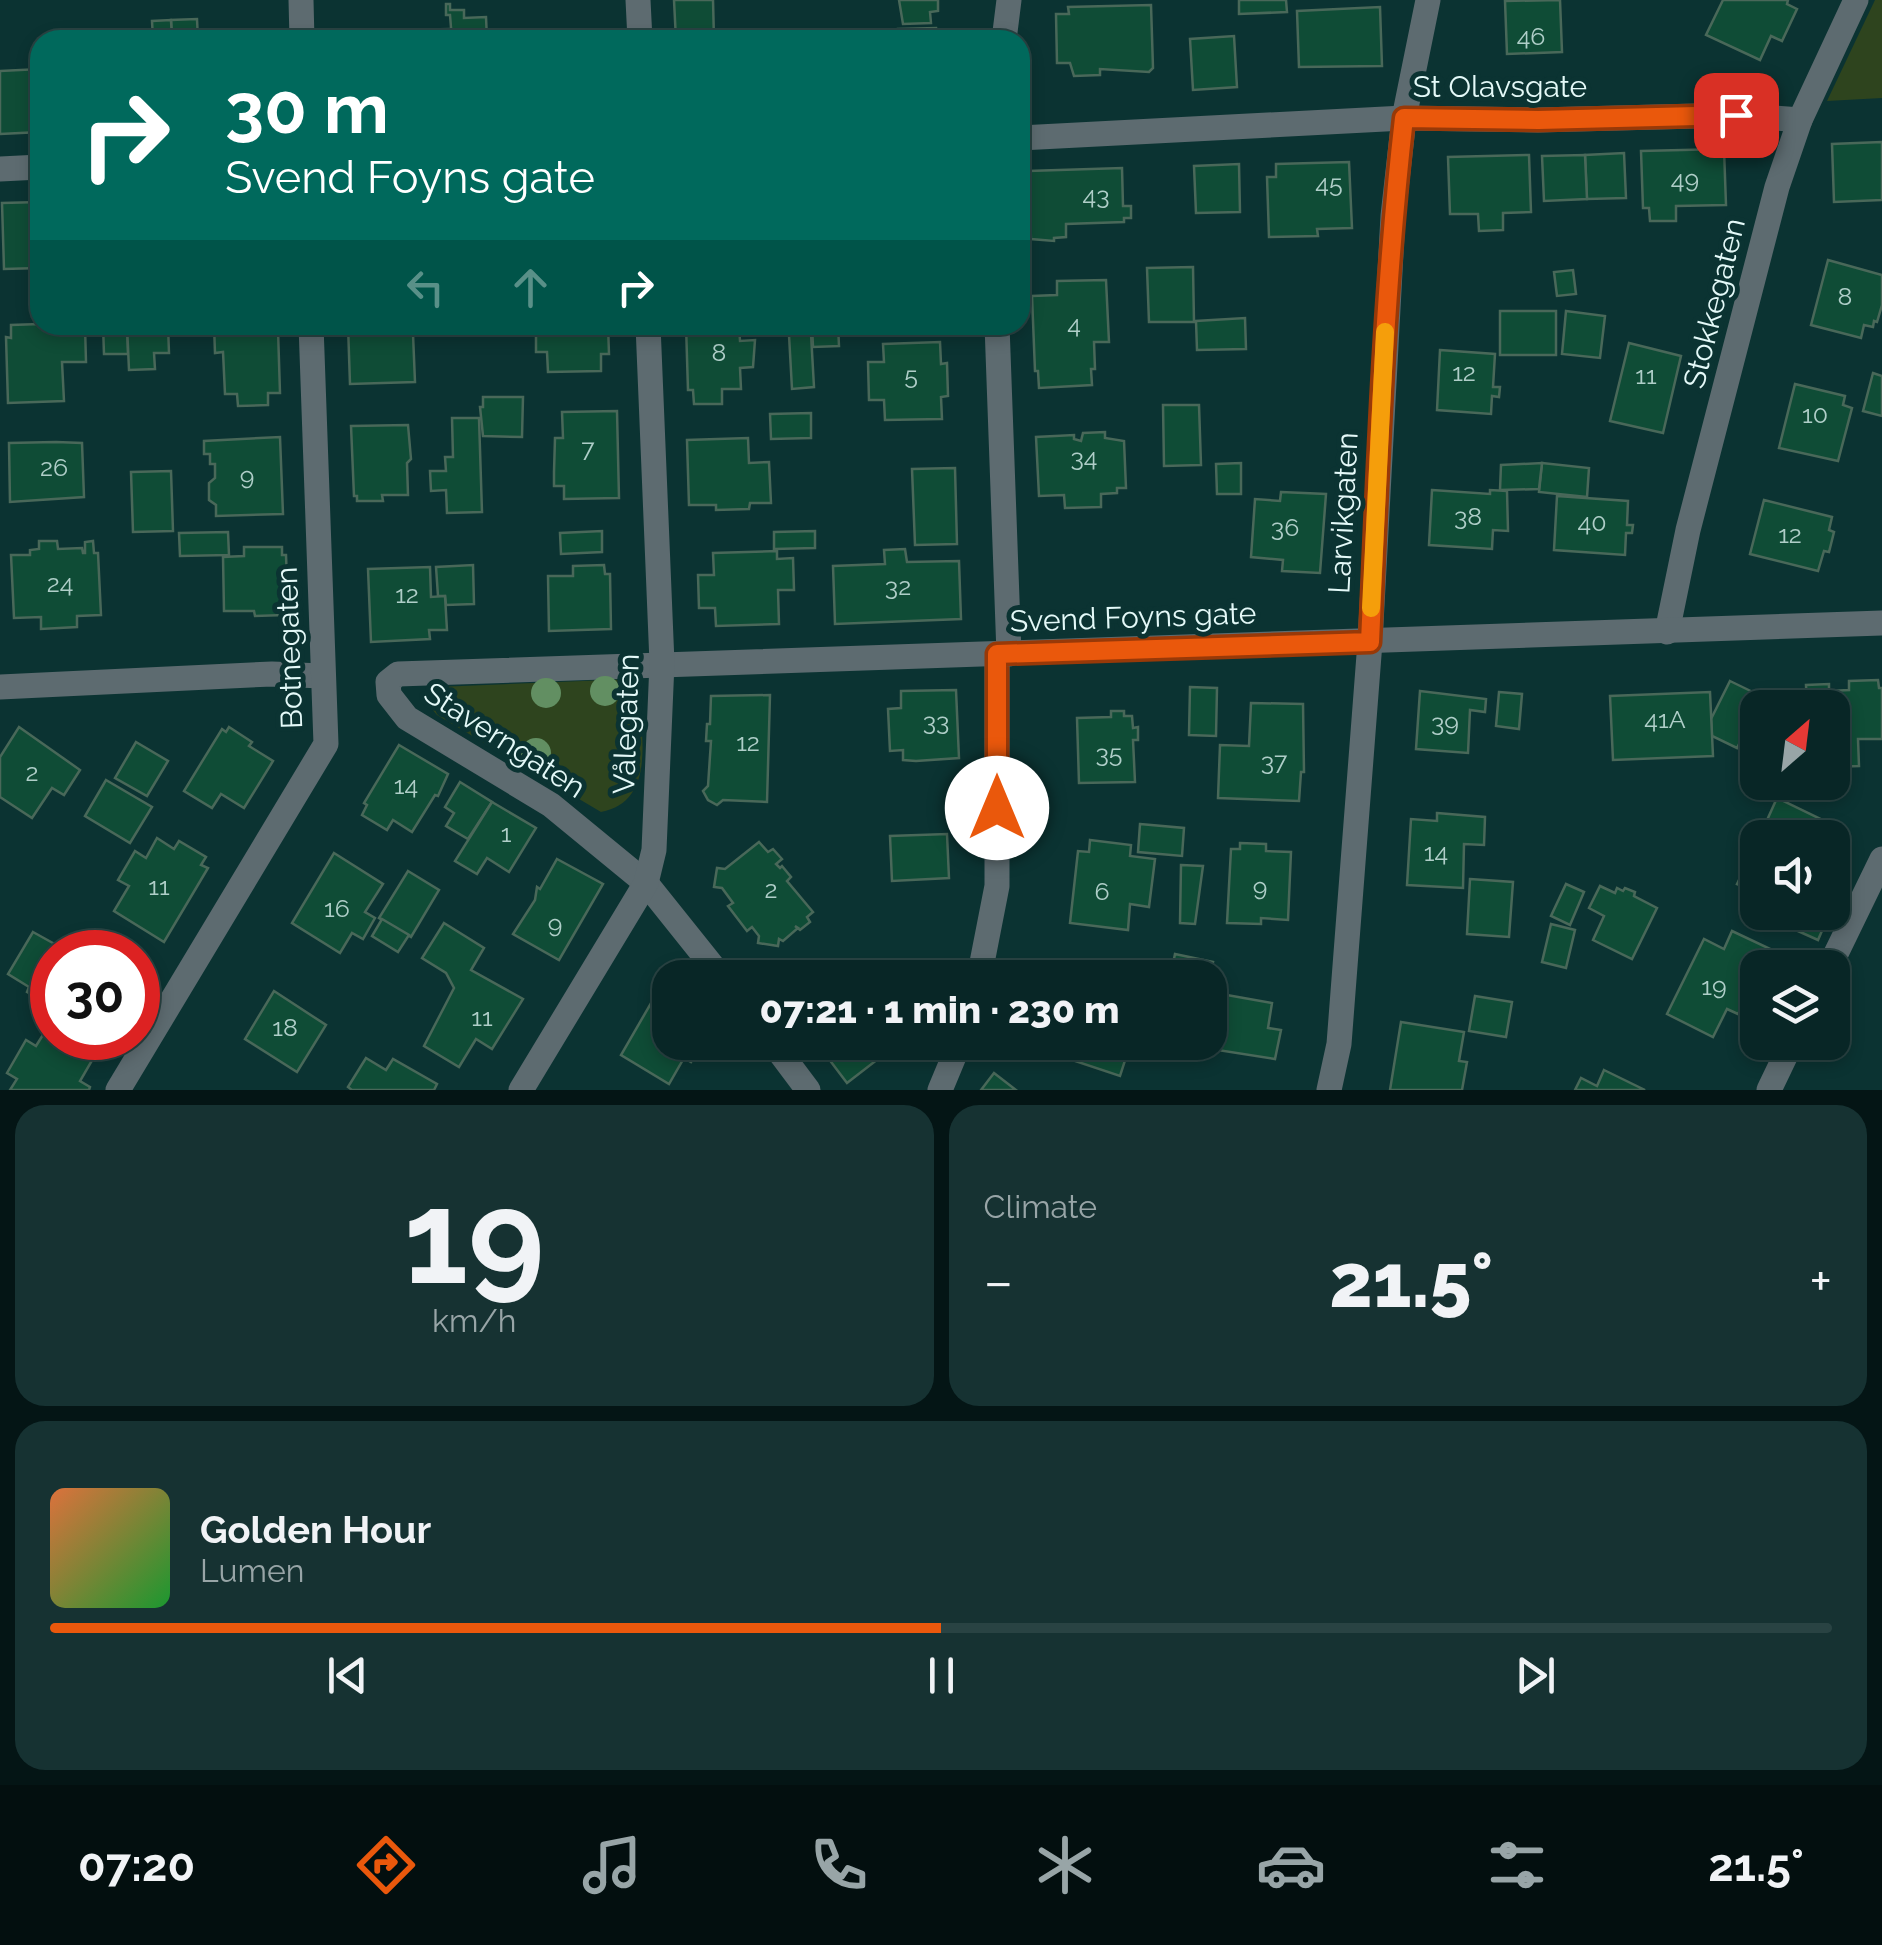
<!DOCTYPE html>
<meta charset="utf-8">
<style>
:root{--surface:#082626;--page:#163232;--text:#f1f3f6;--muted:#98a5a7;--line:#294343;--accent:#ea580c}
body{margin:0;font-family:Raleway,sans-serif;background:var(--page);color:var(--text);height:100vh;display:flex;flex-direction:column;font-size:38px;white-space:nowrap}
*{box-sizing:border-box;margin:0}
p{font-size:32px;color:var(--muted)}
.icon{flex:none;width:55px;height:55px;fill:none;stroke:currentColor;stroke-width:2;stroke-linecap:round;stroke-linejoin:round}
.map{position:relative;height:1090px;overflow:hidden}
.details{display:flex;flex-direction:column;gap:15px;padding:15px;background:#041515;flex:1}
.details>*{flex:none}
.top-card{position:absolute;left:30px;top:30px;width:1000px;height:305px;border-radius:30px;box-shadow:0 5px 15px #0003,0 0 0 2px var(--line);background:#00695c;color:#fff;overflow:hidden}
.needle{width:65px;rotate:28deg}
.buttons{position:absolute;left:1740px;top:690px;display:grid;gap:20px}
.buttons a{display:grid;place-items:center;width:110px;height:110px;border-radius:20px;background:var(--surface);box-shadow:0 5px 15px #0003,0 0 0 2px var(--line);font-size:50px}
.speed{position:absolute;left:30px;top:930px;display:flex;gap:20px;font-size:50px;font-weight:700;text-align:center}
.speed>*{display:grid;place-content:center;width:130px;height:130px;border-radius:50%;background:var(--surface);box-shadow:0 5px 15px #0003,0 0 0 2px var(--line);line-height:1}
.speed .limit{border:15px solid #d22;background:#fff;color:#111}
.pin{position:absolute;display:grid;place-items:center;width:85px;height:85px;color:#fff;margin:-42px;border-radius:20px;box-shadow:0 5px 15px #0006}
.me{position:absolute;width:110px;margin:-55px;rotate:0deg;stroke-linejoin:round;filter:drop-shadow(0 0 8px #0008)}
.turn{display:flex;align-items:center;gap:35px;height:210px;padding:0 30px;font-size:45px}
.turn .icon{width:130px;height:130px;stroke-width:2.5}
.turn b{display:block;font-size:70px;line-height:85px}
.lanes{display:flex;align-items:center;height:95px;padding:0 30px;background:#0003;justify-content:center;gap:50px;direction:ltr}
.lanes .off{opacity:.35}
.big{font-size:75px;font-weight:800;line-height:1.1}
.details .widget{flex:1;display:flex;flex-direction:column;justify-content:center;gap:15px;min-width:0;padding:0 35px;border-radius:30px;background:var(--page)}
.details .dial{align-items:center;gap:0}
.dial b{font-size:130px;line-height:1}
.song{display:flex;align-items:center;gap:30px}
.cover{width:120px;height:120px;border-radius:15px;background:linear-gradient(135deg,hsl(20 70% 55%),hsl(130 70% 35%))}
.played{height:10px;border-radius:5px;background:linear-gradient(90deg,var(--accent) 50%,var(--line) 50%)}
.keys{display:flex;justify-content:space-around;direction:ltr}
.heat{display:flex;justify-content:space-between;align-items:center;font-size:55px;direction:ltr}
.details .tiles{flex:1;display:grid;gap:15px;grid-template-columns:1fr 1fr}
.widget:last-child{grid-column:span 2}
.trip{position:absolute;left:652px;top:960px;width:575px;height:100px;border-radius:30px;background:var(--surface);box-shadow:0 5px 15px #0003,0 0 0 2px var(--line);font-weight:800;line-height:100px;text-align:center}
.tab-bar{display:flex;height:160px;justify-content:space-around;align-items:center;background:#030f0f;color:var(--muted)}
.tab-bar .icon{width:70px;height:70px}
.tab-bar .selected{color:var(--accent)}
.tab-bar b{font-size:45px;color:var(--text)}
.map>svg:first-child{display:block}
.green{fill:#2e441e}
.building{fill:#0f4c36;stroke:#496859;stroke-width:2.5}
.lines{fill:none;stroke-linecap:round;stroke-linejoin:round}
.minor{stroke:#5d6b70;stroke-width:25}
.tree{fill:#628f62}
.route-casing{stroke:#983908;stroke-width:25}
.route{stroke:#ea580c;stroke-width:18}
.slow{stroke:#f59e0b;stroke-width:18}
.labels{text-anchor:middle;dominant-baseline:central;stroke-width:10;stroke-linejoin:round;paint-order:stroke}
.number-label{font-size:25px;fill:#afcec8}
.street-label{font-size:30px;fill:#e4f9f8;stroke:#0b3332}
</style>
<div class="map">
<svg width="1882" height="1090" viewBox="0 0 1882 1090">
<rect width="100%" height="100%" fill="#0b3332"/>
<g class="green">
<polygon points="1875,0 1882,0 1882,98 1827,101"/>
<path d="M632,679l6,6c2,44 21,116 -37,127l-164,-97 -6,-7 -1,-12 7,-9z"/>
</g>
<g class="building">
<polygon points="674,0 713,0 714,40 676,40"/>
<polygon points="899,0 938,0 938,11 930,12 931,23 903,24"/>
<polygon points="1239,0 1286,0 1287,12 1239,14"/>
<polygon points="1560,0 1562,52 1507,54 1505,1"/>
<polygon points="1723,0 1788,0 1787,4 1797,9 1782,41 1771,36 1760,60 1706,35"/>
<polygon points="446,4 450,4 450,10 464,10 464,18 486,17 487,40 452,40 450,15 446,15"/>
<polygon points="1151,5 1153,68 1149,72 1100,69 1100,75 1074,76 1070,63 1057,63 1056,14 1069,14 1068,7"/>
<polygon points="1380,7 1382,66 1299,67 1297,11"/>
<polygon points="197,19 198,40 172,40 171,20"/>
<polygon points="171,20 172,40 153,40 152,21"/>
<polygon points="936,28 936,40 899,40 898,29"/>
<polygon points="451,29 452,40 405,40 404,30"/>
<polygon points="1234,36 1237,87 1193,90 1190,39"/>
<polygon points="40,69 40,132 0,134 0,71"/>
<polygon points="1882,142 1882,200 1834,202 1832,144"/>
<polygon points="1724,149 1726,205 1676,206 1676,221 1650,221 1649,208 1643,208 1641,151"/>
<polygon points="1624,153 1626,198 1587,199 1585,155"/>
<polygon points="1529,155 1531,212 1503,213 1503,230 1479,231 1478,214 1450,214 1448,157"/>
<polygon points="1585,155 1587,199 1544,201 1542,156"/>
<polygon points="1349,162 1352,228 1317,229 1318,236 1269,237 1267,177 1276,177 1276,164"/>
<polygon points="1239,164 1240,212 1196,213 1194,166"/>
<polygon points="1122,168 1123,206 1131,206 1131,218 1124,218 1124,222 1066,224 1066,237 1054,238 1054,241 1031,239 1028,171"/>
<polygon points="40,202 40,268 4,269 2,203"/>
<polygon points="1828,260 1882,275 1882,305 1877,322 1874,321 1873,327 1864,325 1861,338 1811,325"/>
<polygon points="1193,267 1194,322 1149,322 1147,268"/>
<polygon points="1573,270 1576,294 1557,296 1554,272"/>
<polygon points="1106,280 1109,342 1094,342 1095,369 1091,369 1092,385 1039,388 1038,371 1035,371 1032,296 1057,295 1057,281"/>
<rect x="1500" y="311" width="56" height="44"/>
<polygon points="1566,311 1605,316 1600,358 1562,354"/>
<polygon points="1245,318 1246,349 1197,350 1196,321"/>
<polygon points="40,324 85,326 86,362 62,362 64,401 8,403 6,337 11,338 11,325"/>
<polygon points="103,325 127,325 128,354 104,354"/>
<polygon points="127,325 168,325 169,353 154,353 155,369 129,370"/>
<polygon points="214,325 251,325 251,331 278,330 280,393 268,393 268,405 238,406 237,394 225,394 223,352 215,353"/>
<polygon points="348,325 421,325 422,334 413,334 415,382 350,384"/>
<polygon points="546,325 608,325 609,354 601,354 601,371 548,372 547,352 536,352 536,333 546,333"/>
<polygon points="686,325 739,325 740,341 755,340 753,367 740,368 741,389 722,389 722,404 694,404 693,390 688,390"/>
<polygon points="812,325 838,325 839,346 813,347"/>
<polygon points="811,334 814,387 792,389 789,335"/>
<polygon points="940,342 941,364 947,363 948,396 941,397 942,419 885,420 884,400 869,400 868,362 884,362 883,344"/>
<polygon points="1629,343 1681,356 1663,433 1610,421"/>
<polygon points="1440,350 1495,354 1493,387 1500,387 1499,397 1492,396 1491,414 1437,410"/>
<polygon points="1873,373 1882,376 1882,416 1863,411"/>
<polygon points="1795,384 1845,396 1843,405 1852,408 1838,461 1779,448"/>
<polygon points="483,397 523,397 522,437 483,436 480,407 483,407"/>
<polygon points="1163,405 1199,405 1201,465 1164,466"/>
<polygon points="617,411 619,498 564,499 564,486 554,486 554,472 555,438 563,438 562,412"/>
<polygon points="811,413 811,438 771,439 770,414"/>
<polygon points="452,418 479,418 482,512 447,513 446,490 431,491 430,471 446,471 445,457 453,457"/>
<polygon points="408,425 411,459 407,463 408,495 382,495 383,501 357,501 357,496 354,496 351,426"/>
<polygon points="1105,432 1105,438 1124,441 1126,488 1117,488 1117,493 1101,494 1101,507 1065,508 1064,495 1039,496 1036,437 1074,435 1074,439 1081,441 1083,433"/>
<polygon points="280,437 283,514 216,516 216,505 209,500 209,483 215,478 215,464 210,464 210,454 204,454 204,441"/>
<polygon points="748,438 749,463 769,462 771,503 750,503 749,509 716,510 716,505 689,505 687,440"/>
<polygon points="56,442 82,443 84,497 10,502 9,443"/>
<polygon points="1241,463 1241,494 1217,494 1216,464"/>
<polygon points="1542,463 1589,468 1587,497 1539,492"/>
<polygon points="1542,463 1539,489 1500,490 1501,465"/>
<polygon points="955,468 957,544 915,545 912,469"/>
<polygon points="171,471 173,531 133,532 131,472"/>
<polygon points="1432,490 1490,494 1490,490 1507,491 1508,531 1493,530 1492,549 1429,545"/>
<polygon points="1281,492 1326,494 1320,573 1282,571 1283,560 1251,557 1255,499 1280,501"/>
<polygon points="1557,496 1628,501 1627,525 1633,525 1632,533 1626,533 1625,555 1554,550"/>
<polygon points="1764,500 1832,517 1829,530 1834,532 1829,552 1824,551 1818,571 1750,554"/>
<polygon points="602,531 602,552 561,554 560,533"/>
<polygon points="815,531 815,548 774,549 774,532"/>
<polygon points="228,532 229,555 180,556 179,533"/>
<polygon points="39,541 57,541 58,549 82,548 83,553 85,553 85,542 93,541 94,553 98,553 101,615 77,616 77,627 41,629 41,617 14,618 11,555 30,555 30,550 39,549"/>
<polygon points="244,547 282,547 282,555 286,555 288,610 285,615 255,616 254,611 224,611 223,557 244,556"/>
<polygon points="905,549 907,562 959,561 961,619 835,624 833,566 885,564 884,550"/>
<polygon points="777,551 777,559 793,558 794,590 778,590 779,624 716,626 715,608 699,608 698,575 714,575 713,553"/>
<polygon points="473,565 474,604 446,605 445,596 438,596 436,567"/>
<polygon points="604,565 605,574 610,574 611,629 549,631 548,576 573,576 573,566"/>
<polygon points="430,567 431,597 445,596 447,630 429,630 430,639 371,642 368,569"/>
<polygon points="1878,680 1879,688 1882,688 1882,739 1858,739 1859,766 1832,767 1832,708 1807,708 1806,685 1829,684 1829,691 1849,690 1849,681"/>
<polygon points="1730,681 1763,697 1737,748 1712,736 1711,719"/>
<polygon points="1190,687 1217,688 1216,736 1189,735"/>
<polygon points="956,690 959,758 916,761 903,760 903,750 890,751 888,709 901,708 901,691"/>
<polygon points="1420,691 1486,699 1485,712 1470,710 1468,753 1416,749"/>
<polygon points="1499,692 1522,694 1519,729 1496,726"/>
<polygon points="1710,692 1713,756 1613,760 1610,696"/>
<polygon points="770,695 767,802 723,800 717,805 708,800 703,791 708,786 711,741 706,741 707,724 710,724 711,696"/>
<polygon points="1251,703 1303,704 1304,772 1301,772 1299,801 1218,798 1220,745 1249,746"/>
<polygon points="1111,711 1124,711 1124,716 1132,716 1133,728 1138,727 1138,740 1133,740 1135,782 1079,783 1077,718 1111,717"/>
<polygon points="19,727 80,770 64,795 52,788 32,818 0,797 0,757"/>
<polygon points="229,727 252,742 249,746 273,761 244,808 221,794 212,808 184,791 222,729 226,732"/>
<polygon points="136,742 168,761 147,796 115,778"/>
<polygon points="399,745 448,774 438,796 435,795 412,832 393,820 387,830 362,815 367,805 364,803"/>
<polygon points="106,780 152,807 130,843 85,816"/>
<polygon points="460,782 492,802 468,839 446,826 454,813 445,807"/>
<polygon points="1777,798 1829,823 1822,838 1759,838"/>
<polygon points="492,802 536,828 509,872 487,858 477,874 455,861"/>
<polygon points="1437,813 1485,817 1484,845 1464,844 1463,888 1407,885 1411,819 1437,821"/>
<polygon points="1140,824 1184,828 1182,856 1138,852"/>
<polygon points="947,834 949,878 892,881 890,836"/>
<polygon points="157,838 174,849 179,841 206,857 201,865 208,868 164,942 114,911 129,886 118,880 135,851 146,858"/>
<polygon points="1090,840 1131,845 1130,856 1155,859 1149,907 1130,904 1128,930 1070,923 1078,851 1089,852"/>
<polygon points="1758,840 1758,901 1746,895 1749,889 1737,884"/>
<polygon points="759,842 768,852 773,849 782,859 776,864 780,868 782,866 791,877 787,881 813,912 807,917 810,922 800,930 795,926 798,928 783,941 779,939 778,946 758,943 759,936 752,927 747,931 728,906 733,903 722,888 714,887 717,868 725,869"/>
<polygon points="1240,843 1266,844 1266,851 1291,852 1288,920 1261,918 1261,924 1227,923 1231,849 1240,849"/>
<polygon points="334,853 383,884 365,912 375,918 363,939 352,933 340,953 292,923"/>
<polygon points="557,859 603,884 559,960 513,934 535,900 537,887 540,889"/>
<polygon points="1181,865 1203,866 1195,924 1180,923"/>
<polygon points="408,871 439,890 411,937 379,918"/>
<polygon points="1470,879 1513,882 1509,937 1467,934"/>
<polygon points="1566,884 1584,892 1570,925 1551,916"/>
<polygon points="1600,886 1615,893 1617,888 1623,891 1625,888 1635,892 1634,896 1657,908 1632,959 1593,940 1604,916 1589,908"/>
<polygon points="1795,912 1830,912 1818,940 1789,927"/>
<polygon points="382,919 409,935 398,952 372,936"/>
<polygon points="444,923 484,948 471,970 523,999 492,1049 476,1039 459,1067 424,1046 454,988 446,973 422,958"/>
<polygon points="1551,924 1575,930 1566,968 1542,962"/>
<polygon points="1732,931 1785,956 1780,968 1758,968 1758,974 1738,1014 1727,1009 1713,1037 1667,1014 1704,939 1724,949"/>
<polygon points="33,932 69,952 52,952 52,1000 48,1004 27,992 29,987 8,974"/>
<polygon points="1175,954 1213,962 1209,978 1170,978"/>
<polygon points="274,991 326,1025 297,1072 245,1039"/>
<polygon points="1210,992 1272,1003 1268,1028 1281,1030 1275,1059 1192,1046 1192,1042 1210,1042"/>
<polygon points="1475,996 1512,1002 1506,1037 1469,1031"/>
<polygon points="654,998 670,1008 670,1042 703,1043 691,1062 684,1058 669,1084 621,1055"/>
<polygon points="51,1022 52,1038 77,1038 92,1046 88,1054 94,1057 80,1081 90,1087 89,1090 10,1090 17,1079 7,1073 26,1040 36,1046"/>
<polygon points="1401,1022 1464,1032 1459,1061 1467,1062 1462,1090 1390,1090"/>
<polygon points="816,1042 900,1042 847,1083"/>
<polygon points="1065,1042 1131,1042 1120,1076 1060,1056"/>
<polygon points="366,1058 386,1070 393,1059 437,1084 434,1090 352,1090 348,1087"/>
<polygon points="1604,1070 1645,1090 1575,1090 1581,1078 1597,1086"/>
<polygon points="994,1073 1016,1090 981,1090"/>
</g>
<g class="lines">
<g class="minor">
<polyline points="301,0 302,40"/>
<polyline points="638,0 640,40"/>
<polyline points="1004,40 1009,0"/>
<polyline points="1020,138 1404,118 1538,120 1736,115 1800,120"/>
<polyline points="0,169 40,167"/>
<polyline points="997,325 1009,654"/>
<polyline points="1667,632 1688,530 1777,187 1800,120 1856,0"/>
<polyline points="0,687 272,674 323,676"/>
<polyline points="1829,968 1882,859"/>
<polyline points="722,978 646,883 551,805 407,718 389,695 388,682 398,674 1882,623"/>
<polyline points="979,978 997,886 997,654"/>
<polyline points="772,1042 808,1090"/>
<polyline points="118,1090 326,744 311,325"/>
<polyline points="521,1090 646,883 654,850 662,663 648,325"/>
<polyline points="940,1090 960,1042"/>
<polyline points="1329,1090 1339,1044 1370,642 1393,216 1404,118 1428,0"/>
<polyline points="1769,1090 1792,1042"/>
</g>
</g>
<g class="tree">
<circle cx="605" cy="691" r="15"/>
<circle cx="546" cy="693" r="15"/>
<circle cx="536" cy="753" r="15"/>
</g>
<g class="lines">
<g class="route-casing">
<path id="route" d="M997,808v-154l373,-12c8,-175 14,-350 34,-524l134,2 198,-5"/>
</g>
<use href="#route" class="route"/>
<polyline class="slow" points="1371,608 1385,332"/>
</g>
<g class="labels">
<g class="number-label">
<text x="1531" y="36">46</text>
<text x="1685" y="179">49</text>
<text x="1329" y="183">45</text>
<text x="1096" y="195">43</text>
<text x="1845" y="296">8</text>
<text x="1074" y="324">4</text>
<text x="719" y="352">8</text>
<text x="1464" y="372">12</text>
<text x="911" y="375">5</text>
<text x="1646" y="375">11</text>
<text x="1815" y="414">10</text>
<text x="588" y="448">7</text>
<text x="1084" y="457">34</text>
<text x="54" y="467">26</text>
<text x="247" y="476">9</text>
<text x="1468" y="516">38</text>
<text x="1592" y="522">40</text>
<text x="1285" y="527">36</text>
<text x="1790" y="534">12</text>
<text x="60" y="583">24</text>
<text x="898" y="586">32</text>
<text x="407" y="594">12</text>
<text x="1665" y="719">41A</text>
<text x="936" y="721">33</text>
<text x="1445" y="722">39</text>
<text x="748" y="742">12</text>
<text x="1109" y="753">35</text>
<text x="1274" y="761">37</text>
<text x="32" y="772">2</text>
<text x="406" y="785">14</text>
<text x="506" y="833">1</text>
<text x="1436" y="852">14</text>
<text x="159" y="886">11</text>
<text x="1260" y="887">9</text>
<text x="771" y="889">2</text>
<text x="1102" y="891">6</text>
<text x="337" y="908">16</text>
<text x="555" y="924">9</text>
<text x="1714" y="986">19</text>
<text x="482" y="1017">11</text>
<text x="285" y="1027">18</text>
</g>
<g class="street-label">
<text x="1500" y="86">St Olavsgate</text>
<text transform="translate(1714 303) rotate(-76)">Stokkegaten</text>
<text transform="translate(1343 513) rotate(-87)">Larvikgaten</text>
<text transform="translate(1133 617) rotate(-2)">Svend Foyns gate</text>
<text transform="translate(289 648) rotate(-92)">Botnegaten</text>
<text transform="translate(626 724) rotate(-88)">Vålegaten</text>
<text transform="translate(505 740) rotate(33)">Staverngaten</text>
</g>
</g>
</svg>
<div class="buttons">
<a><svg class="needle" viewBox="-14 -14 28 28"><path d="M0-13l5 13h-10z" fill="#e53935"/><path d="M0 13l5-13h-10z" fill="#98a5a7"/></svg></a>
<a><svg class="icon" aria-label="sound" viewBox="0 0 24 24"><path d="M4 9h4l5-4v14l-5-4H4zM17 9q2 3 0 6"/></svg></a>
<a><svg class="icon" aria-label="layers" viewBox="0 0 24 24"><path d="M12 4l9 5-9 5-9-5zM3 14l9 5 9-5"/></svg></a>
</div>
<div class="speed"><div class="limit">30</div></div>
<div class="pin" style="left:1736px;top:115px;background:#d93025"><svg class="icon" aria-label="arrive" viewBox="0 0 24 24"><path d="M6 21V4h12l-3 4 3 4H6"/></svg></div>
<svg class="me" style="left:997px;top:808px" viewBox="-20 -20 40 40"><circle r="19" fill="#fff"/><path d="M0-13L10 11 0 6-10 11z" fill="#ea580c"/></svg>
<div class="trip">07:21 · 1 min · 230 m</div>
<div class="top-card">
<div class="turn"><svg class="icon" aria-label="right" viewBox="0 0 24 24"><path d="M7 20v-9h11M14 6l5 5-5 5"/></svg><div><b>30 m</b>Svend Foyns gate</div></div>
<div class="lanes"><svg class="icon off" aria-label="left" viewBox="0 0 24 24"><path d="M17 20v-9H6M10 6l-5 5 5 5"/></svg><svg class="icon off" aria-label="ahead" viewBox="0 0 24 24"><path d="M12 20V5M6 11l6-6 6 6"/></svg><svg class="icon" aria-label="right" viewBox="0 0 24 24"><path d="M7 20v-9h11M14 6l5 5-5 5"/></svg></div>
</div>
</div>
<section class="details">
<div class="tiles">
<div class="widget dial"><b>19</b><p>km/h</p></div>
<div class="widget"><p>Climate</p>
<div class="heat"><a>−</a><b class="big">21.5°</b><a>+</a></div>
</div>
<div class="widget">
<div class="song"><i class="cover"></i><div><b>Golden Hour</b><p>Lumen</p></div></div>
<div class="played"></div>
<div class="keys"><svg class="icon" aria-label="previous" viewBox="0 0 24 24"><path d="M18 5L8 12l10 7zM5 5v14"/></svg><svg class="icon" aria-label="pause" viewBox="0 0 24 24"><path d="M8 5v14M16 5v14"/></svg><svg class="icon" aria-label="next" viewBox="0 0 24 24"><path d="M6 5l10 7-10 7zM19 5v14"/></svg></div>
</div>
</div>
</section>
<nav class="tab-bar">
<b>07:20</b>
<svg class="icon selected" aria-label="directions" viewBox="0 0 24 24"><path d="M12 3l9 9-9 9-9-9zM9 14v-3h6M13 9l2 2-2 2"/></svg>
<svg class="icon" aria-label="music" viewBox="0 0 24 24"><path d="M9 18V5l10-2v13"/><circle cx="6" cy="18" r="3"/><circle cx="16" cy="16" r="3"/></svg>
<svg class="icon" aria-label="phone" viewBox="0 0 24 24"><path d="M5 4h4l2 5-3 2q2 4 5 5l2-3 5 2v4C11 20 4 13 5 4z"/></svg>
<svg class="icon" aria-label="climate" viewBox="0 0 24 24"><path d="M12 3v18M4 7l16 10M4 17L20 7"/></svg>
<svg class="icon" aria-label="car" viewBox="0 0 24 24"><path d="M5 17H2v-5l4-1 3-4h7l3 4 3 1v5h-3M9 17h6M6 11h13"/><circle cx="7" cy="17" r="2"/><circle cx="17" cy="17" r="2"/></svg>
<svg class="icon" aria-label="filters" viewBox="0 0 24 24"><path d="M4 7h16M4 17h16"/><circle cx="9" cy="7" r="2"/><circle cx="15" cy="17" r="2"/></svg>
<b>21.5°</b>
</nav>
